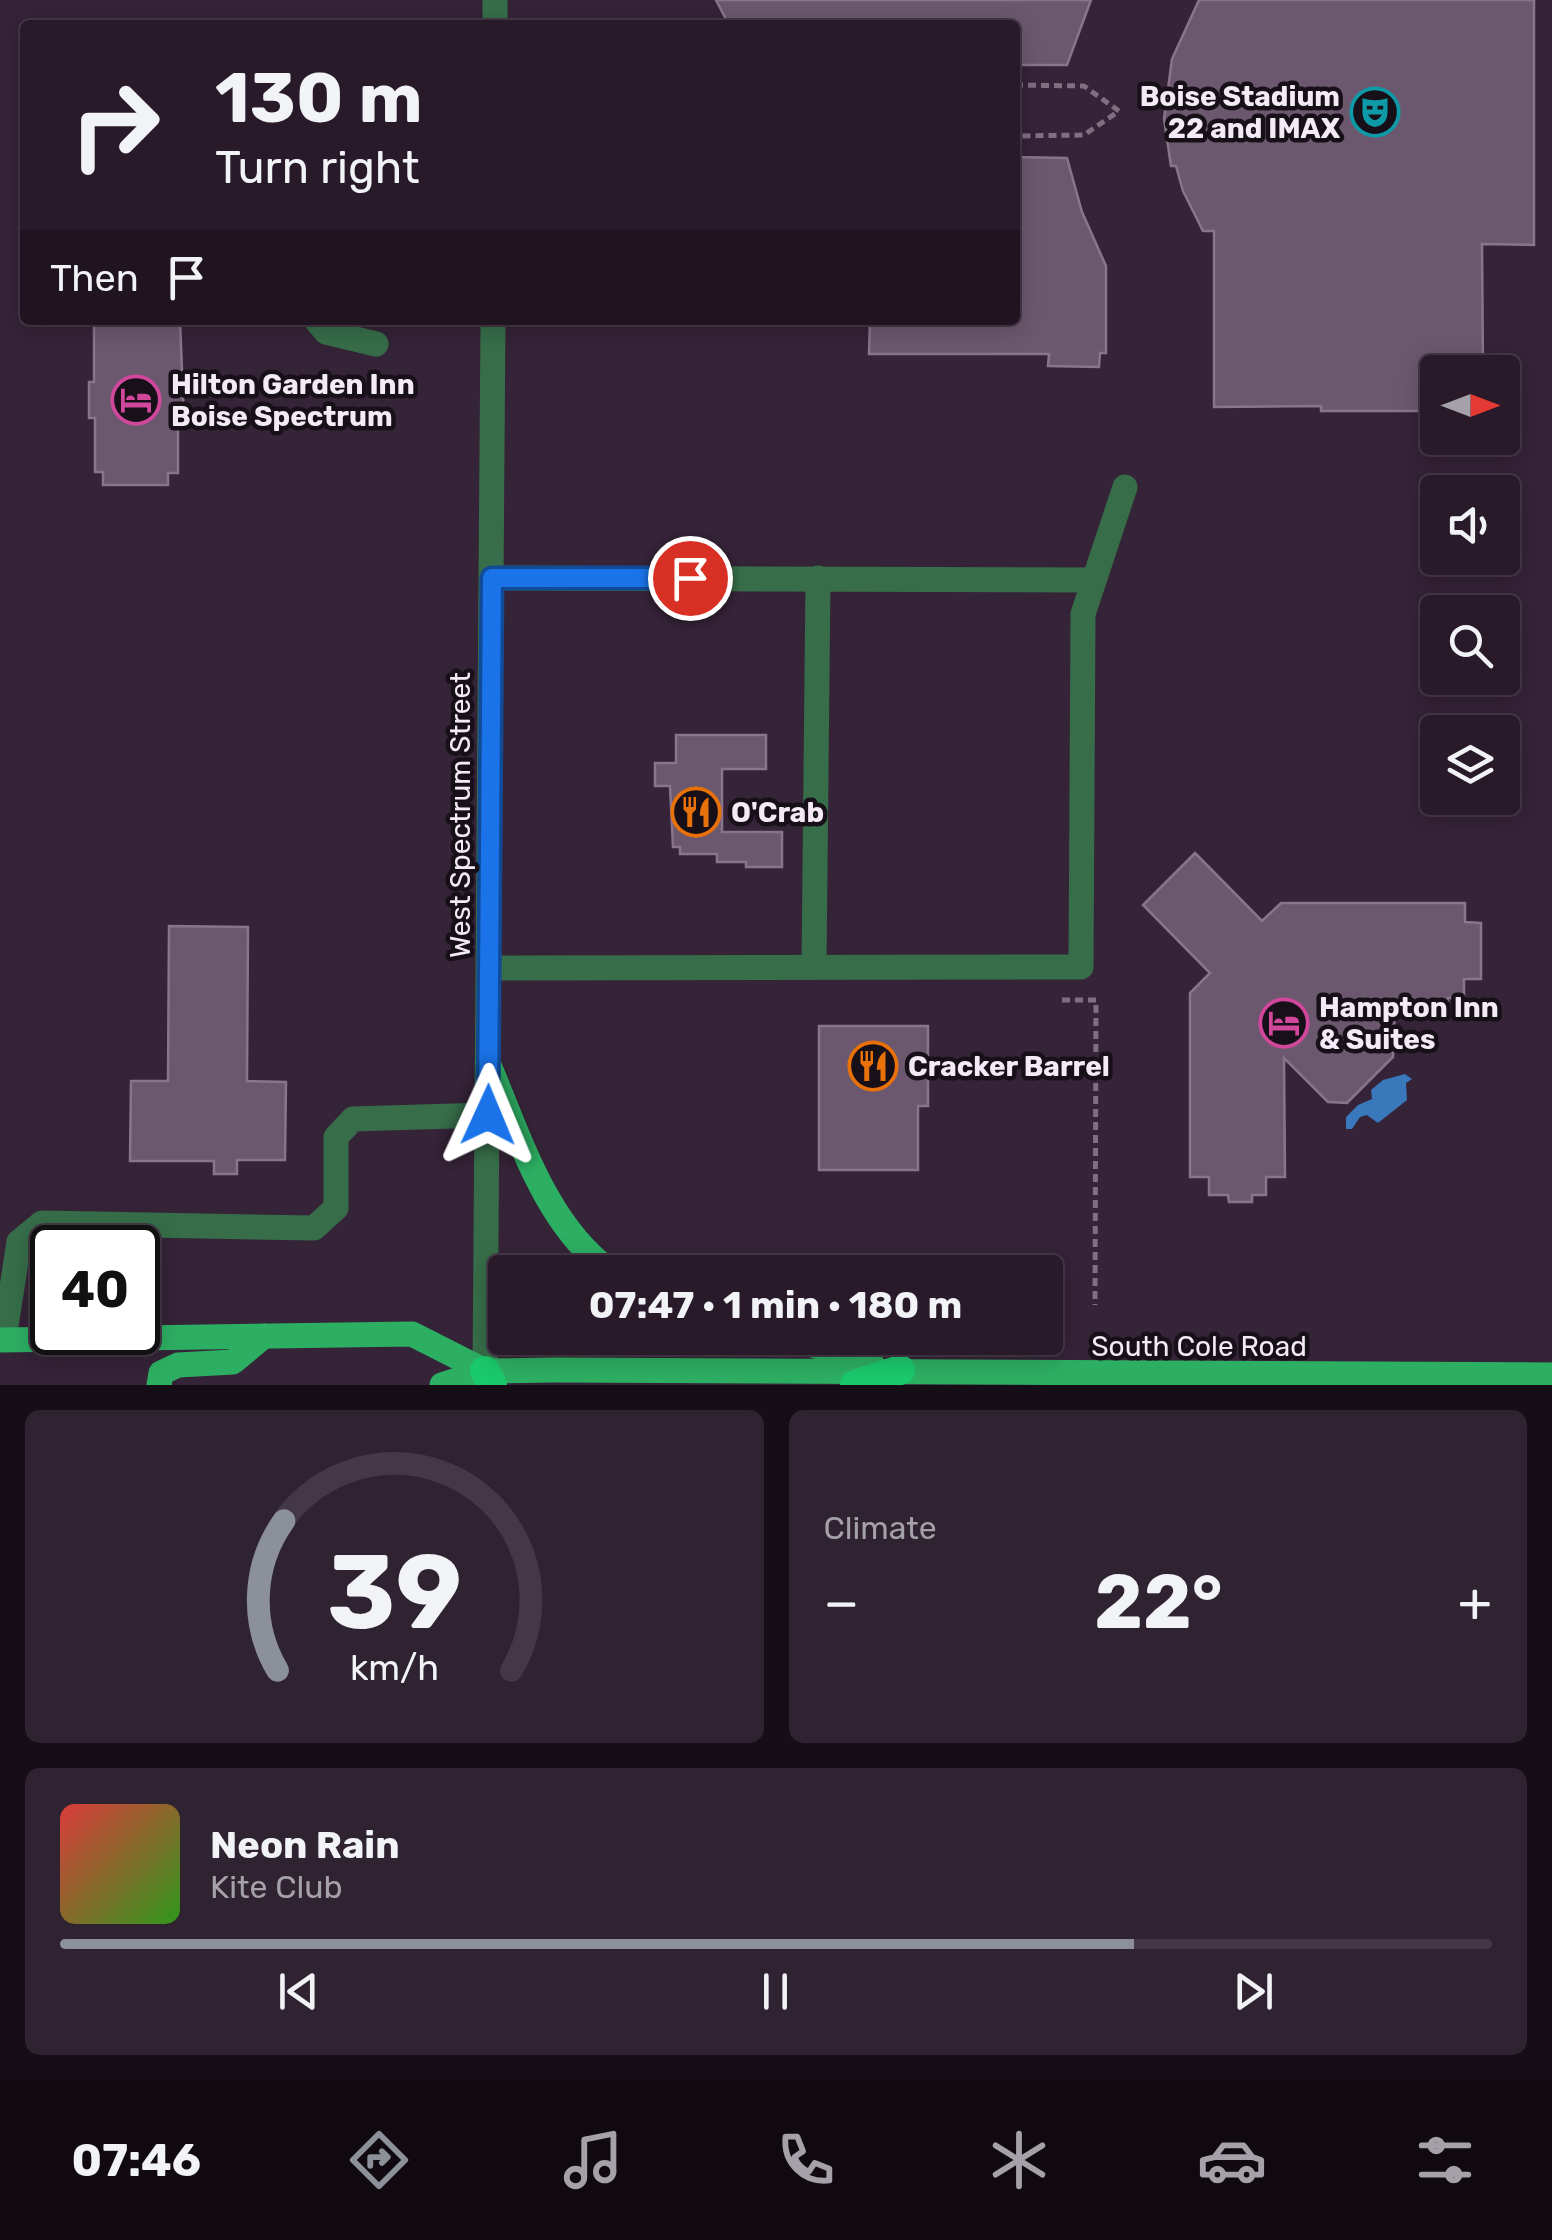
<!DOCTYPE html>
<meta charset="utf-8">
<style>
:root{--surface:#281a29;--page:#302331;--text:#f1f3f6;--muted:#a5a1a8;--line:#443846;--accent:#8c9099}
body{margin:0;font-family:Rubik,sans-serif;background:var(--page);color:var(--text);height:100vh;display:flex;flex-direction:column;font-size:38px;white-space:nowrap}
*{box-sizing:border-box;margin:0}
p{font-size:32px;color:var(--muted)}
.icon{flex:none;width:55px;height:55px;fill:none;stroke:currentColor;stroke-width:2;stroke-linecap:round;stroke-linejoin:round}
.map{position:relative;height:1385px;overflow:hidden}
.details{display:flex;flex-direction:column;gap:25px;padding:25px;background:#160e17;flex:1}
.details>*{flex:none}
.banner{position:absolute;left:20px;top:20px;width:1000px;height:305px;border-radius:10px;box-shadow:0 5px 25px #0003,0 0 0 2px var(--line);background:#281a29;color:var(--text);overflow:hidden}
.needle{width:65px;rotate:90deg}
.fabs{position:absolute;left:1420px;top:355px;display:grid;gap:20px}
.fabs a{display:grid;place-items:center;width:100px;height:100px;border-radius:10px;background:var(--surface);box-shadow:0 5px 25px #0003,0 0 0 2px var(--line);font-size:50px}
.speed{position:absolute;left:30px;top:1225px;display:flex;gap:20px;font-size:50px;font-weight:700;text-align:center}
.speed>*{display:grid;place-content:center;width:130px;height:130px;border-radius:50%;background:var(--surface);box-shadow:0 5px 25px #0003,0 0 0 2px var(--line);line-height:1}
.speed .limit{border:5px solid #111;border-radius:15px;background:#fff;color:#111}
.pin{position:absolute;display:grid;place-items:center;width:85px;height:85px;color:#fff;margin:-42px;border:5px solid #fff;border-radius:50%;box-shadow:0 2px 10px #0007}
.me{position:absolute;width:110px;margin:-55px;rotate:1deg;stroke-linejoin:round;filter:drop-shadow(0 0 8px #0008)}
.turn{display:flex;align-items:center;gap:35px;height:210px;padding:0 30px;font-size:45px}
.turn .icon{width:130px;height:130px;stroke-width:2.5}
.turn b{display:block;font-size:70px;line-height:85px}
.then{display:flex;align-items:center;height:95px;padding:0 30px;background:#0003;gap:20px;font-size:38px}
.big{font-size:75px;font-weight:700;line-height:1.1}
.details .tile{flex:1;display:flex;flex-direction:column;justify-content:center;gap:15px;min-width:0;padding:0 35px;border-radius:15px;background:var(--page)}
.details .dial{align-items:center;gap:0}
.dial svg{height:260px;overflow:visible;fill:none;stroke:var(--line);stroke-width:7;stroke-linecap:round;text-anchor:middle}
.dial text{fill:var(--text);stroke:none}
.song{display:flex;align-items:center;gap:30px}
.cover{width:120px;height:120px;border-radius:15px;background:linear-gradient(135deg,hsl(0 70% 55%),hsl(110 70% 35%))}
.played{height:10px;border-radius:5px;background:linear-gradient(90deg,var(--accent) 75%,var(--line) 75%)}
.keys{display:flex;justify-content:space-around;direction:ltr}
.heat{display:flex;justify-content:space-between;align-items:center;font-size:55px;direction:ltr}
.details .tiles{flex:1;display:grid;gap:25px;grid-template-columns:1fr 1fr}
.tile:last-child{grid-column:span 2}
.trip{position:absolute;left:488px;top:1255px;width:575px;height:100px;border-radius:10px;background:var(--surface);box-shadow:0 5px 25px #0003,0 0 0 2px var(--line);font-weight:700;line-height:100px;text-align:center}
.tab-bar{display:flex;height:160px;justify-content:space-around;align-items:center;background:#100a10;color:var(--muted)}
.tab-bar .icon{width:70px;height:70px}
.tab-bar .on{color:var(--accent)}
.tab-bar b{font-size:45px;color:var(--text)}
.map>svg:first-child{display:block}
.water{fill:#3a78bc}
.building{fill:#6c586e;stroke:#89748c;stroke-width:2.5}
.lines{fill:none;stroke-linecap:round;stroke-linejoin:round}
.path{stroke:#7f6f81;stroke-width:5;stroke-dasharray:8 5;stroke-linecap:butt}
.minor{stroke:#376e49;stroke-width:25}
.major{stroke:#2daf63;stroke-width:25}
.highway{stroke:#1bc96d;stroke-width:30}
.route-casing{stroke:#114b97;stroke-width:25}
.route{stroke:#1a73e8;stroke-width:18}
.labels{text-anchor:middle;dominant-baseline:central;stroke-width:9;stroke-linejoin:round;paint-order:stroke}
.poi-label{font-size:28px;font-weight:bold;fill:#f4e9f6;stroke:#181019;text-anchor:start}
.street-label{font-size:28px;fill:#f4e9f6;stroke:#181019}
</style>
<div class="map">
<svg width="1552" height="1385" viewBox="0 0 1552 1385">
<rect width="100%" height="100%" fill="#352337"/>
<polygon class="water" points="1405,1074 1412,1079 1406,1083 1407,1100 1378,1123 1367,1115 1360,1117 1352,1129 1346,1129 1346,1117 1358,1105 1372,1099 1371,1090 1383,1080"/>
<g class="building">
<polygon points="716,0 1091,0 1067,65 1015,65 1015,25 729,25"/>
<polygon points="1199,0 1534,0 1534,245 1482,244 1483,372 1438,372 1438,407 1430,407 1430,411 1321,411 1321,406 1214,407 1214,231 1203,231 1183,191 1176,166 1171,166 1164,119 1172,59"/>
<polygon points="1015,157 1067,158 1082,212 1106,266 1106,353 1100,353 1099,367 1048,366 1049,354 869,354 870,320 1015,320"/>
<polygon points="94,320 180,320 184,422 178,422 178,473 168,473 168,485 103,485 103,472 95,472 95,418 89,418 89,382 94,382"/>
<polygon points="676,735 766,735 766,769 722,769 722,832 782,832 782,867 746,867 746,862 717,862 717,854 680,854 680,847 673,847 670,786 655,786 655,763 676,763"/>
<polygon points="1195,853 1262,921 1281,903 1465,903 1465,922 1481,923 1481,979 1464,979 1464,998 1448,998 1448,1008 1395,1008 1393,1057 1347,1103 1328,1102 1284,1058 1285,1177 1266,1177 1266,1195 1252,1195 1252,1202 1229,1202 1228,1195 1209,1195 1209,1177 1190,1177 1190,993 1210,973 1143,905"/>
<polygon points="169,926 248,927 247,1081 286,1082 285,1160 237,1160 237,1174 214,1174 214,1161 130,1161 131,1081 168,1081"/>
<polygon points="819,1026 928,1026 928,1106 918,1106 918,1170 819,1170"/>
</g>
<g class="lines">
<g class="path">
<polyline points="1015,85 1084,86 1119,111 1084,135 1015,136"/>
<polyline points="1062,1000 1096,1000 1095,1305"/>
<polyline points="534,1271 539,1272"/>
</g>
<g class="minor">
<polyline points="495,25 495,0"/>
<polyline points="316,320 326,332 376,344"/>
<polyline points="492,578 1094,580"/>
<polyline points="814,967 818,578"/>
<polyline points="489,968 1081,967 1083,614 1125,487"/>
<polyline points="4,1339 19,1242 42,1223 314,1228 336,1208 336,1137 353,1119 488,1115"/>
<polyline points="485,1371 493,320"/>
</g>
<g class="major">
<path d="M488,1063c31,72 57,162 123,209"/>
<polyline points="788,1338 871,1362"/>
<polyline points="0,1340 412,1334 485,1371"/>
<polyline points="159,1385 161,1373 178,1365 233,1362 264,1336"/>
<polyline points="442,1385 485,1371 554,1370 1552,1375"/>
</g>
<g class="highway">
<polyline points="485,1371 492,1385"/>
<polyline points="855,1385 900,1370"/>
</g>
</g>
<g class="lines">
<g class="route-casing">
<polyline id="route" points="488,1115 492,578 690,578"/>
</g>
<use href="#route" class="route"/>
</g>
<defs>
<g id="theatre-ring" transform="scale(2.5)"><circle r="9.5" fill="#181019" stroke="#0f9aa8" stroke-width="1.5"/><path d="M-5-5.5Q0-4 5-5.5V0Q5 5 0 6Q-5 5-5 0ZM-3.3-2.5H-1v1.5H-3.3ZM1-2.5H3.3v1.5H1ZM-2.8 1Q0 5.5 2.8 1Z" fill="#0f9aa8"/></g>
<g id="hotel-ring" transform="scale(2.5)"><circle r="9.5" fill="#181019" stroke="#d1479c" stroke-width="1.5"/><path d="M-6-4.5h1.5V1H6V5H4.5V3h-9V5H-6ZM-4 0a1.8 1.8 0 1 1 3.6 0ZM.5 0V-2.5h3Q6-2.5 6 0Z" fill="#d1479c"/></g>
<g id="restaurant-ring" transform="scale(2.5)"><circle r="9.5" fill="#181019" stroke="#e8710a" stroke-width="1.5"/><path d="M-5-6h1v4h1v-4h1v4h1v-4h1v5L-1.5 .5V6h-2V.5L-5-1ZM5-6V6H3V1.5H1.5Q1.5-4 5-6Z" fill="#e8710a"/></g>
</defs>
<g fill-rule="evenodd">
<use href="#theatre-ring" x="1375" y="112"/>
<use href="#hotel-ring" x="136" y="400"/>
<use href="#restaurant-ring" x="696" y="812"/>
<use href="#hotel-ring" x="1284" y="1023"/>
<use href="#restaurant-ring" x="873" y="1066"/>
</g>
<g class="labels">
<g class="poi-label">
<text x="1340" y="96" text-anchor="end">Boise Stadium<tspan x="1340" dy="32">22 and IMAX</tspan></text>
<text x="171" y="384">Hilton Garden Inn<tspan x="171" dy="32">Boise Spectrum</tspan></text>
<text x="731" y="812">O'Crab</text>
<text x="1319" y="1007">Hampton Inn<tspan x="1319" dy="32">&amp; Suites</tspan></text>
<text x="908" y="1066">Cracker Barrel</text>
</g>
<g class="street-label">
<text transform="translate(460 815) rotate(-90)">West Spectrum Street</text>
<text x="1199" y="1346">South Cole Road</text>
</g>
</g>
</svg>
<div class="fabs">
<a><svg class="needle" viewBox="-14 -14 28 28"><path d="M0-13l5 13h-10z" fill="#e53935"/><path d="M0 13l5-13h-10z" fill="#a5a1a8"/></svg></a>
<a><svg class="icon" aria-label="sound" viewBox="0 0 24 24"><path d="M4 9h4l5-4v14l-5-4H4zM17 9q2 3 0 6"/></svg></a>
<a><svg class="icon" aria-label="search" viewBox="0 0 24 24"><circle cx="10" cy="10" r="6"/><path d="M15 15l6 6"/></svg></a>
<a><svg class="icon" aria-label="layers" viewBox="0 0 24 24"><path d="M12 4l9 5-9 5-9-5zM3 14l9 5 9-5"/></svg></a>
</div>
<div class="speed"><div class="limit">40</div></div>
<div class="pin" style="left:690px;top:578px;background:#d93025"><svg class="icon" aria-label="arrive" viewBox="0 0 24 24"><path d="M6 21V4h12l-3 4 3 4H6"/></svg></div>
<svg class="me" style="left:488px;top:1115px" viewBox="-20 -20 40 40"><path d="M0-17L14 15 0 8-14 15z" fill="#1a73e8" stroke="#fff" stroke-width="4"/></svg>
<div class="trip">07:47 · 1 min · 180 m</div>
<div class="banner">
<div class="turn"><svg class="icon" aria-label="right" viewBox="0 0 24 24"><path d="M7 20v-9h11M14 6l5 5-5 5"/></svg><div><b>130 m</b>Turn right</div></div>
<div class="then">Then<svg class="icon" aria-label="arrive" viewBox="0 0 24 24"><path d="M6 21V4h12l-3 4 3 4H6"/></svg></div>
</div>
</div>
<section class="details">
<div class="tiles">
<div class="tile dial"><svg viewBox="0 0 100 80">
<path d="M14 69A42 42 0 1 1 86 69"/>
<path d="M14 69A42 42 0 0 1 16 23" stroke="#8c9099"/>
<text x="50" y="56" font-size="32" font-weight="700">39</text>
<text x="50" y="72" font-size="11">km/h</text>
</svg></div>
<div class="tile"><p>Climate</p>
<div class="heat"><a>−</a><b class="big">22°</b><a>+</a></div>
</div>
<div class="tile">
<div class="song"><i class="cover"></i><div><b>Neon Rain</b><p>Kite Club</p></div></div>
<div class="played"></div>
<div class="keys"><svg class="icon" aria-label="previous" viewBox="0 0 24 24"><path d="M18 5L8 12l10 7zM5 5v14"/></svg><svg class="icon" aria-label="pause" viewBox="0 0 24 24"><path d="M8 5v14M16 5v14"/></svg><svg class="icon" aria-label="next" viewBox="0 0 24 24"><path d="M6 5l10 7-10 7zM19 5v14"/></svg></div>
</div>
</div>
</section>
<nav class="tab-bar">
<b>07:46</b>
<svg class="icon on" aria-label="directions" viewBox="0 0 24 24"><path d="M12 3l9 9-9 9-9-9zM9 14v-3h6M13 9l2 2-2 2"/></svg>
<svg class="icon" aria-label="music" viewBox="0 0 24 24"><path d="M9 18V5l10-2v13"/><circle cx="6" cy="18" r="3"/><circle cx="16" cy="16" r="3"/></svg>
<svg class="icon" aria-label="phone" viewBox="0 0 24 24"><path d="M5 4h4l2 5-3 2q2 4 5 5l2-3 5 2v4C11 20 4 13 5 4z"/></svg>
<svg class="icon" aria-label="climate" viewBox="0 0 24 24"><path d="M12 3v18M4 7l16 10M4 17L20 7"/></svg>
<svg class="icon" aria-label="car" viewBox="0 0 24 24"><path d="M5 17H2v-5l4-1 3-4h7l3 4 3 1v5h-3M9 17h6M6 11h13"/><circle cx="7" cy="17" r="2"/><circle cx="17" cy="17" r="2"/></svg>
<svg class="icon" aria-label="filters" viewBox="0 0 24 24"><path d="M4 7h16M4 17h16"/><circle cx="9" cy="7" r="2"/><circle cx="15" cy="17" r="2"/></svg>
</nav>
